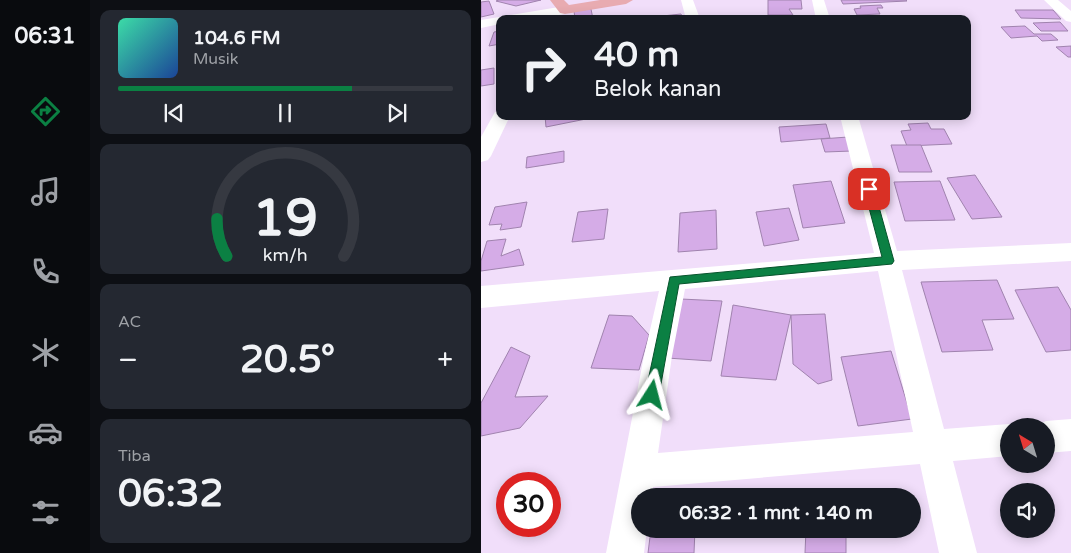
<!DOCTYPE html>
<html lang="id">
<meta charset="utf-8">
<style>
:root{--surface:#171b24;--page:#242831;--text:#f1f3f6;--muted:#9ea1a6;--line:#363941;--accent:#0b8043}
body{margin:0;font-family:"Varela Round",sans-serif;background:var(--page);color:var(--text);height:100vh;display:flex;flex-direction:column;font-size:19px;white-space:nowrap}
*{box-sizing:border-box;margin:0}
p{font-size:16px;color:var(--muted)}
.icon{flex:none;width:28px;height:28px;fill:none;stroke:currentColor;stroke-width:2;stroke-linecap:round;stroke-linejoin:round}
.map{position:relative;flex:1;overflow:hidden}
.panel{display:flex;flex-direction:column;gap:10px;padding:10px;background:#0d0f14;width:391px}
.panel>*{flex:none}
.guide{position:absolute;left:15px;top:15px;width:475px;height:105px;border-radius:10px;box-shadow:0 2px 12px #0003;background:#171b24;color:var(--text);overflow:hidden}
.needle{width:32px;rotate:322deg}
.controls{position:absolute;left:519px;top:418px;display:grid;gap:10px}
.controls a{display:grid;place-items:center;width:55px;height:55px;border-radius:50%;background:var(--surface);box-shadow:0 2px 12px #0003;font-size:25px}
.speed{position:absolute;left:15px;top:472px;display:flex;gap:10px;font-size:25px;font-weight:700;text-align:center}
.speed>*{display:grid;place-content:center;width:65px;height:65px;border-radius:50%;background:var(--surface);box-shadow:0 2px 12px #0003;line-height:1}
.speed .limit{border:8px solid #d22;background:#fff;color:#111}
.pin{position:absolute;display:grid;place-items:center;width:42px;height:42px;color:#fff;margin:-21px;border-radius:10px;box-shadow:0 2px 8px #0006}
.me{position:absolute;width:55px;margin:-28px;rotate:9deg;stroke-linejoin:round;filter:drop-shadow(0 0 4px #0008)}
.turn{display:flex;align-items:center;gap:18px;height:105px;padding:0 15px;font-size:22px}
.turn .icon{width:65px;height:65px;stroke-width:2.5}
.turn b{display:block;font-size:35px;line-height:42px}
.big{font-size:38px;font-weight:800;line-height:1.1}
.panel .widget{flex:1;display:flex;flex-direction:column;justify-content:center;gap:8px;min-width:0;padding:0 18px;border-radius:10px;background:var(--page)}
.panel .dial{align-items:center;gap:0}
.dial svg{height:130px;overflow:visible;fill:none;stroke:var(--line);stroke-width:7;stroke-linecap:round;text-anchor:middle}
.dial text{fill:var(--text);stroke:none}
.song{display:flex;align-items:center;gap:15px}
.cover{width:60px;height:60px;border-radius:8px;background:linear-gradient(135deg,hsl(160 70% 55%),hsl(220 70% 35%))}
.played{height:5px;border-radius:2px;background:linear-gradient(90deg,var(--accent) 70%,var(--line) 70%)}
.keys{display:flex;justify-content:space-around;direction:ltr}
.heat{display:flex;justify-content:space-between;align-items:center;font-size:28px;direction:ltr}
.trip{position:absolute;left:150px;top:488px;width:290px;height:50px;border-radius:25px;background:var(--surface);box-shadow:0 2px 12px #0003;font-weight:800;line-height:50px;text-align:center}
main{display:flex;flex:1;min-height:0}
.dock{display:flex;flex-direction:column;width:90px;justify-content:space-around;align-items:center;background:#090b0e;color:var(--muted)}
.dock .icon{width:35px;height:35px}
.dock .selected{color:var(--accent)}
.dock b{font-size:22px;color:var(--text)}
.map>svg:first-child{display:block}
.building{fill:#d5ace7;stroke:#a083ae}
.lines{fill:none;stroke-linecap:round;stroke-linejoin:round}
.minor{fill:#fff;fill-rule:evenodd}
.major{fill:#e8abb1;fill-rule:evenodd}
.route{fill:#0b8043;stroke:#07532c}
</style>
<main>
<nav class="dock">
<b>06:31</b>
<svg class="icon selected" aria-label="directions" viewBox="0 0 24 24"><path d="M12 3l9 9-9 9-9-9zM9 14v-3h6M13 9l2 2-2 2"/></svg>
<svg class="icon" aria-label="music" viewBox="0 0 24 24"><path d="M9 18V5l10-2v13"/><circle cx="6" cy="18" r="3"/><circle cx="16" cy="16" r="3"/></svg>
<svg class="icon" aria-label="phone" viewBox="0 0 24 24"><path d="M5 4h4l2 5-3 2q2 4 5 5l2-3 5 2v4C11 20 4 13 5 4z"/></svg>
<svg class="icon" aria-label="climate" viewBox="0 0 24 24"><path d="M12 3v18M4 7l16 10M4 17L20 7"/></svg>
<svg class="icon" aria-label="car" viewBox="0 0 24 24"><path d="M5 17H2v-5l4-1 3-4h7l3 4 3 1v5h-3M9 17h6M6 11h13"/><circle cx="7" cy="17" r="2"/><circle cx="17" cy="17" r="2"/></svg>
<svg class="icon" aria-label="filters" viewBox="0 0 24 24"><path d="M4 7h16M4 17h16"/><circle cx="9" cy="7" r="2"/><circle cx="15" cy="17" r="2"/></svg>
</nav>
<section class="panel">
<div class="widget">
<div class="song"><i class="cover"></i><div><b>104.6 FM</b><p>Musik</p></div></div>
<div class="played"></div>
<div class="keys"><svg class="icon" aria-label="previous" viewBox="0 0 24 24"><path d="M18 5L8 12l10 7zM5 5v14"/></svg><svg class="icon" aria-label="pause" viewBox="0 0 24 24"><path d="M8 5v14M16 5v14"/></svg><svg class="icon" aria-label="next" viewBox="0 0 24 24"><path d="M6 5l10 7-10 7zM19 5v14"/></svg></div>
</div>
<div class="widget dial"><svg viewBox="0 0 100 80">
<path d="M14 69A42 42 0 1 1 86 69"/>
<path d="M14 69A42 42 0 0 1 8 46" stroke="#0b8043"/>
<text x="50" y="56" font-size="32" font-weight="700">19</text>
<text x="50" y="72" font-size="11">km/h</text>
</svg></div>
<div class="widget"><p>AC</p>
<div class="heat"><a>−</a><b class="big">20.5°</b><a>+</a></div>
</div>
<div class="widget"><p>Tiba</p><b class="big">06:32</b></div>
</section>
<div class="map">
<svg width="590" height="553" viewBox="0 0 590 553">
<rect width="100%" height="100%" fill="#f1defa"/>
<g class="building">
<polygon points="18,0 60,0 35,6 15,1"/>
<polygon points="287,0 320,0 321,9 308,9 312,15 287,15"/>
<polygon points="360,0 425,0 426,1 362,4"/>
<polygon points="8,1 13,14 0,17 0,2"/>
<polygon points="400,5 402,8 396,8 399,14 376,15 373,9 380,8 379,6"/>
<polygon points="110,9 112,19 94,19 93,11"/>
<polygon points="534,10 572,10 580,19 540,18"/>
<polygon points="200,14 202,19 163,18"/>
<polygon points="579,22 587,31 560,31 552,23"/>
<polygon points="544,26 553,34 570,34 577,40 561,41 556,36 530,38 520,27"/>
<polygon points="19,31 19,44 8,46 13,32"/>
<polygon points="590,46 590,57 587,57 575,47"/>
<polygon points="13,68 13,84 0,86 0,70"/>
<polygon points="64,116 105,116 105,119 65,127"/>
<polygon points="447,123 450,129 463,129 471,144 426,146 420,131 430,130 427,124"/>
<polygon points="345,124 349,138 300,142 298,127"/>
<polygon points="367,137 371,151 344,152 340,139"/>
<polygon points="410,145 440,145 451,172 418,172"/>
<polygon points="83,151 83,162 45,168 46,157"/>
<polygon points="494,175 521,217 491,219 466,178"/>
<polygon points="350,181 364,223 322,228 312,185"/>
<polygon points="459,181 474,220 424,221 413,182"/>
<polygon points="46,202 40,227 19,230 21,224 8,225 14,207"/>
<polygon points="308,208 318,240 283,246 275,212"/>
<polygon points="127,209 123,239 91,242 97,212"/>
<polygon points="235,210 236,249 197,252 199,213"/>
<polygon points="25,239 20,256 38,249 43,265 0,271 0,261 6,241"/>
<polygon points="516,280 533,319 501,320 512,350 461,352 440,282"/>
<polygon points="577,287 590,310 590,350 565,352 534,290"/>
<polygon points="200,299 241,301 230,361 186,358"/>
<polygon points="252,305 310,315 295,380 240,376"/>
<polygon points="344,314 351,380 337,384 312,364 310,315"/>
<polygon points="128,315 151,316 168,335 158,370 110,368"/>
<polygon points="30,347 49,356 34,397 67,396 39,428 0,436 0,403"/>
<polygon points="410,351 431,419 377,426 360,357"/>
<polygon points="326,490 364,493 364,496 326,496"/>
<polygon points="170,529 214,529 213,553 167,553"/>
<polygon points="325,529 365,529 365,553 324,553"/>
</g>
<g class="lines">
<g class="minor">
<polygon points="200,0 212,0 219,19 205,19"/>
<polygon points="331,0 343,0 349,19 335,19"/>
<polygon points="563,0 577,0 590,11 590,22 585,21"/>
<polygon points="84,6 89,7 91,10 89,13 55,19 19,19 19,24 0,28 0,20"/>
<polygon points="19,111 19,116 29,116 10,156 7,160 0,162 0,137 14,112"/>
<path d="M359,116h18l39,135 174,-8v18l-169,9 42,159 65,-5 6,2h-6v30l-56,5 24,92h-38l-19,-89 -267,23 -1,9h-12v33h7l-3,24h-38l38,-197 15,-65 -178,17v-22l393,-33zM397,271l35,161 -255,21 14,-97 13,-67z"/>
<polygon points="590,419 590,451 565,453 565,426 554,426 565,421"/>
</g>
<polygon class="major" points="69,0 83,0 88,5 119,0 152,0 145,4 84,14 79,13"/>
</g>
<polygon class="route" points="388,185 393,189 413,261 411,264 198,284 178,395 176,399 171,401 166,399 164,395 189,277 401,257 383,189"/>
</svg>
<div class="controls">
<a><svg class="needle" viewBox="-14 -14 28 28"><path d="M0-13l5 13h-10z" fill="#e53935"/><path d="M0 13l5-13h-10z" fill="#9ea1a6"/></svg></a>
<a><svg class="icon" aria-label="sound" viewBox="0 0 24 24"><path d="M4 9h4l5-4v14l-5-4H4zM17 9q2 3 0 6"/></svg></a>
</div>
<div class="speed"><div class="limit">30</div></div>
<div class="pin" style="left:388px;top:189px;background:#d93025"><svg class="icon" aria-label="arrive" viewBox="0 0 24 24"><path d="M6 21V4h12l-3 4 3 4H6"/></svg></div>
<svg class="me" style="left:171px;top:395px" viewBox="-20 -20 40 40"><path d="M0-17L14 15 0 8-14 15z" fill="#0b8043" stroke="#fff" stroke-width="4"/></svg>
<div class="trip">06:32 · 1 mnt · 140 m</div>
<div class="guide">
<div class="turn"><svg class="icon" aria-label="right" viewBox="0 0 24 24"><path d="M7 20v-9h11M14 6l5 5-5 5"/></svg><div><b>40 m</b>Belok kanan</div></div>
</div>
</div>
</main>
